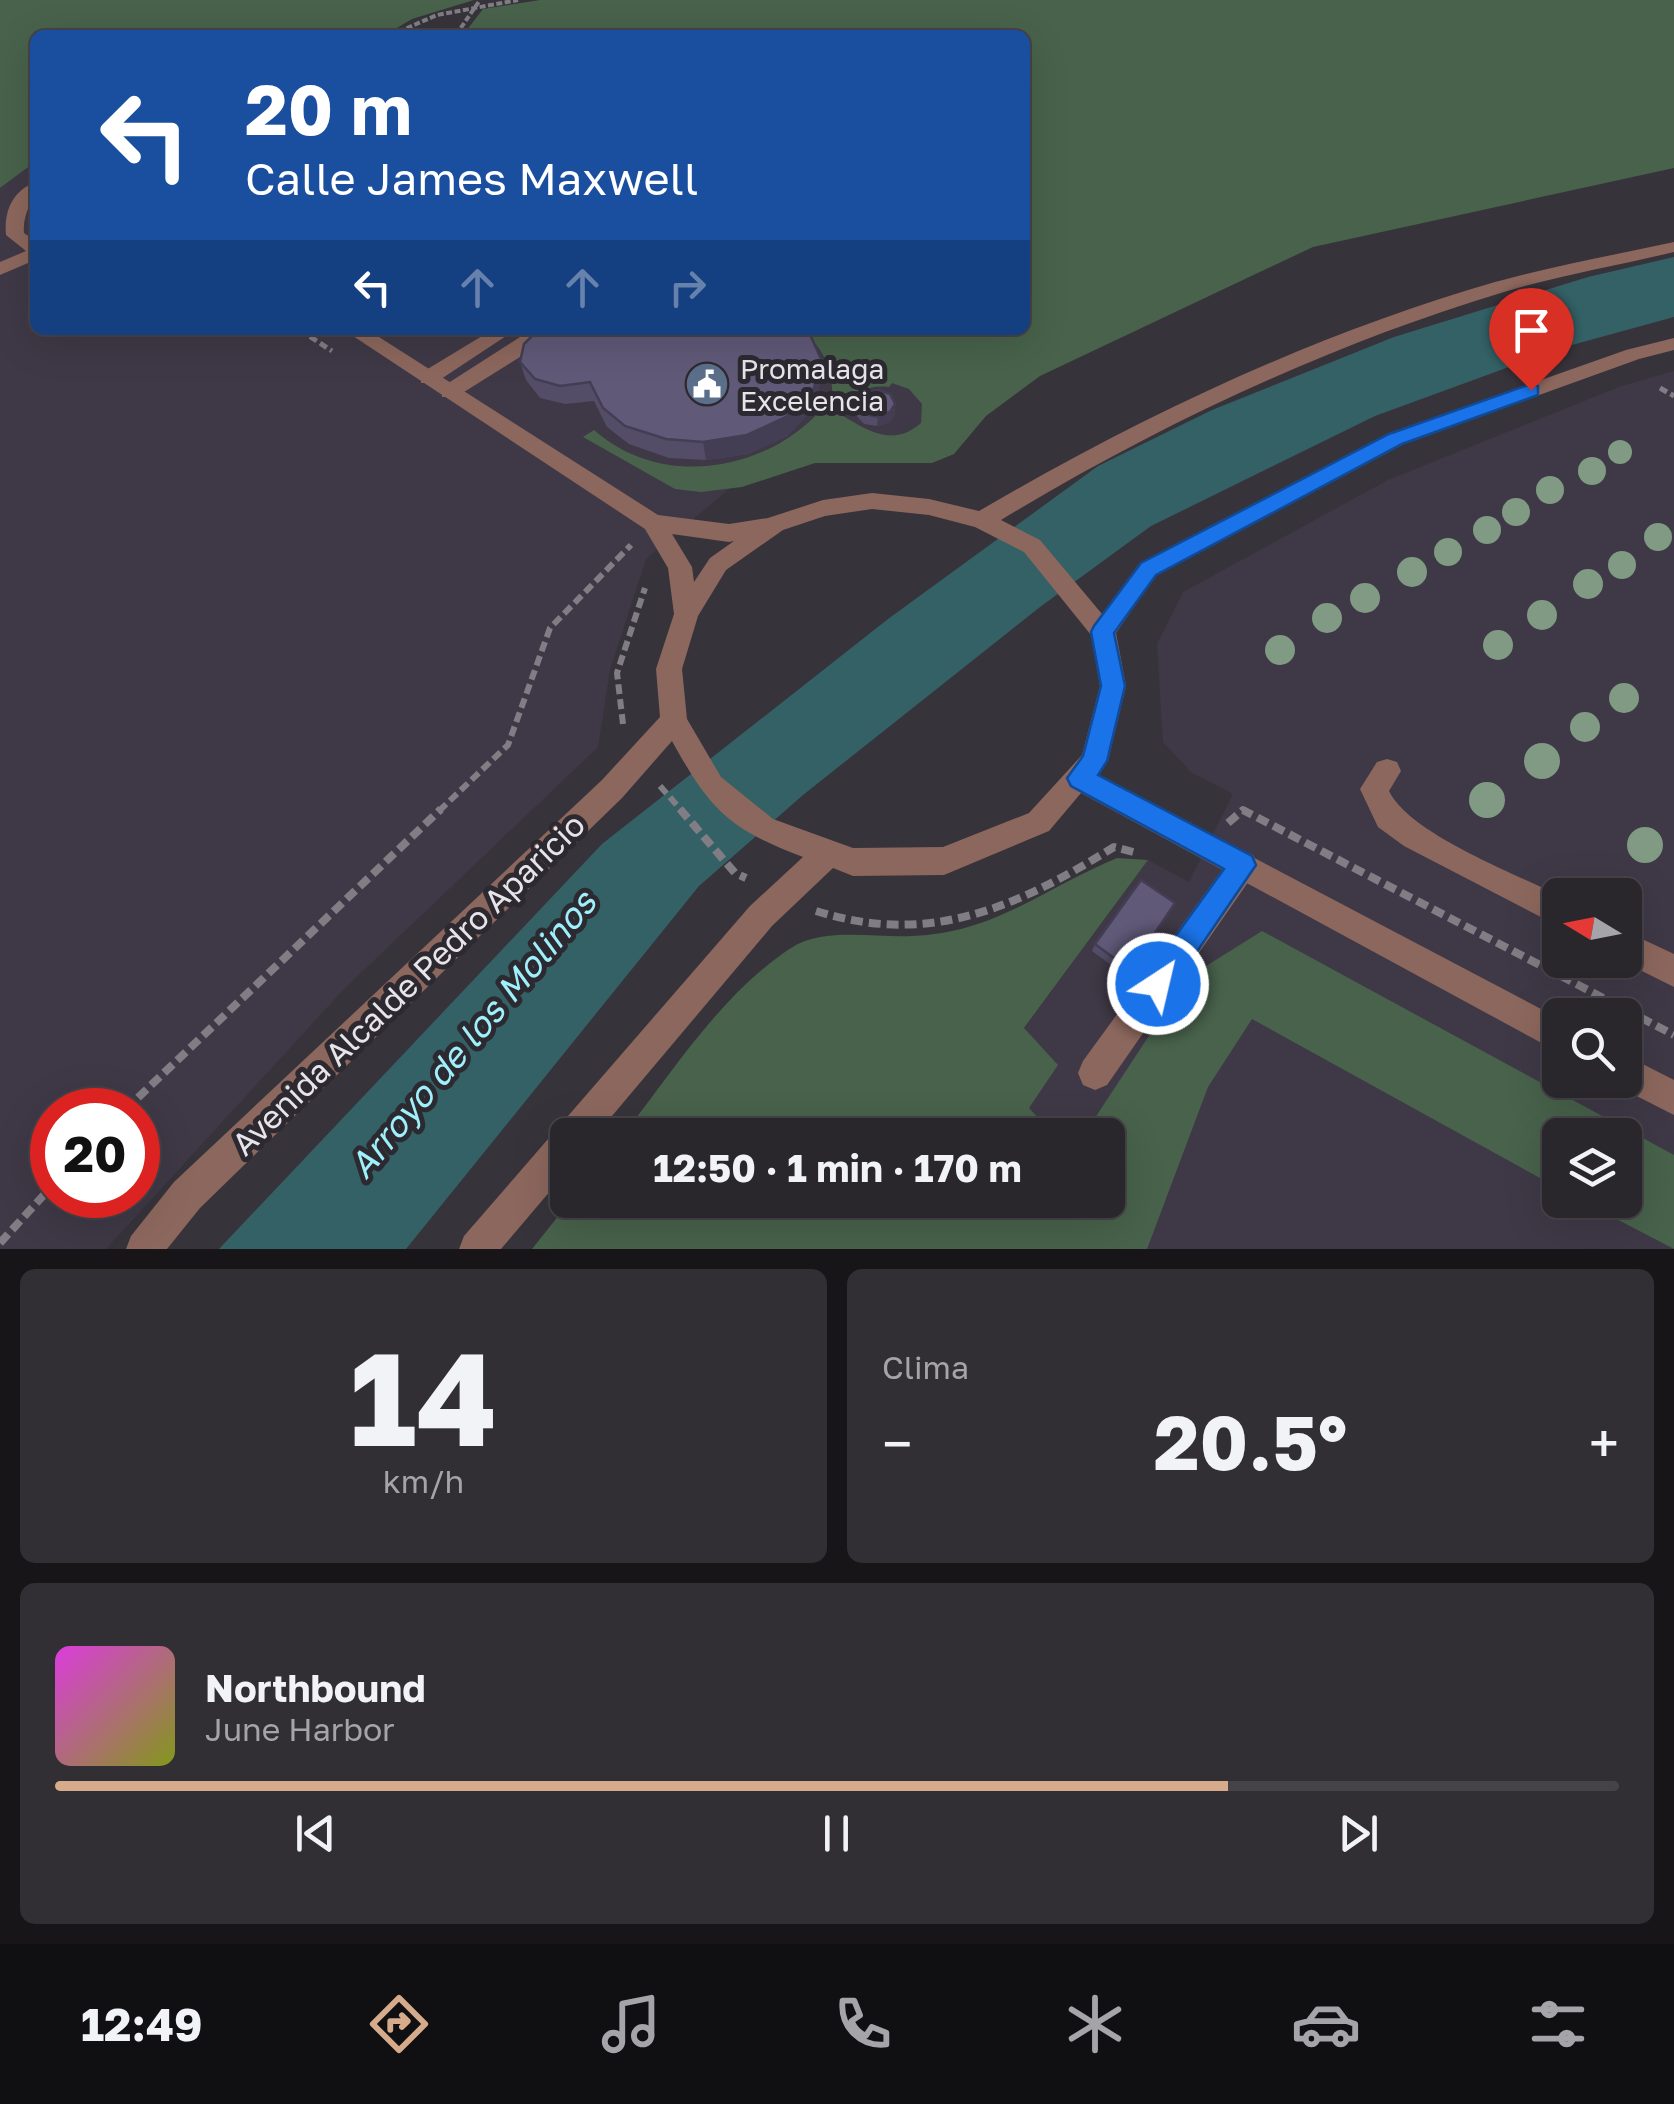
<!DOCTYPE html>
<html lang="es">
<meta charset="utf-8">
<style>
:root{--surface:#29262c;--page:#312e34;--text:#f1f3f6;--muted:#a5a5a9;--line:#454348;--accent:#d6ab8b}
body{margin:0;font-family:"Golos Text",sans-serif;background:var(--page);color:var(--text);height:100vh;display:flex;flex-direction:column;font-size:38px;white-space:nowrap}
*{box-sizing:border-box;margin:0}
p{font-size:32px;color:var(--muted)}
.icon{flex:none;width:55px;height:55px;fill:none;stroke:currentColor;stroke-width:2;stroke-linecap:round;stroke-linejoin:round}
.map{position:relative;height:1249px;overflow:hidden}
.drawer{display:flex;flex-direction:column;gap:20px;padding:20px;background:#171518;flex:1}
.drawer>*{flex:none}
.top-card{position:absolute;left:30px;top:30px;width:1000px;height:305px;border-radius:15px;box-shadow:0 10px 40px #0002,0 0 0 2px var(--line);background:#1a4fa0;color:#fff;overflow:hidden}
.needle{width:65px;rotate:280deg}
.fabs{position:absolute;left:1542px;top:878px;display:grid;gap:20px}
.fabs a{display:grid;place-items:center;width:100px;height:100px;border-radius:15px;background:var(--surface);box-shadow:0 10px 40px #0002,0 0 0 2px var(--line);font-size:50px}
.speed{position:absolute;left:30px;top:1088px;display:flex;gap:20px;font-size:50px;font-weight:700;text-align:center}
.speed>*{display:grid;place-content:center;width:130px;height:130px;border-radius:50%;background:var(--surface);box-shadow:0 10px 40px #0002,0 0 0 2px var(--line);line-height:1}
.speed .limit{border:15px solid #d22;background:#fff;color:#111}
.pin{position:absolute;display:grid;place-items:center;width:85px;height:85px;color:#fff;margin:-102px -42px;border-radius:50% 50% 50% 0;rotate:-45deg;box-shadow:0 0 10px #0007}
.pin .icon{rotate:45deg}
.me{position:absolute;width:110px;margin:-55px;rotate:35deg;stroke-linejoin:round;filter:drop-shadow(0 0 8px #0008)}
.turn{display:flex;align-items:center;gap:35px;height:210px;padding:0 50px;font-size:45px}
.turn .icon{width:130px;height:130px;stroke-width:2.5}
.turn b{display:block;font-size:70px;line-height:85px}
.lanes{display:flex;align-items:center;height:95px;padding:0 50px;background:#0003;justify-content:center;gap:50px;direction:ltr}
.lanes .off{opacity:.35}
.big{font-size:75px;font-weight:700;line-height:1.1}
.drawer .widget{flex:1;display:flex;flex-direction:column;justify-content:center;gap:15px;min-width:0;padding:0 35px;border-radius:15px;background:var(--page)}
.drawer .dial{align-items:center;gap:0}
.dial b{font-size:130px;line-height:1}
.song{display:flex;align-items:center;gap:30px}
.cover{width:120px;height:120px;border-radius:15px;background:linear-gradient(135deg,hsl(300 70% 55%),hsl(70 70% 35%))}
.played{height:10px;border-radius:5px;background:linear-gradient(90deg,var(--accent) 75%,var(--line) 75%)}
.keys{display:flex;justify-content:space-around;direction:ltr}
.heat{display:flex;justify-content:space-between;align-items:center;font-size:55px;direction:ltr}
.drawer .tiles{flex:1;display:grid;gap:20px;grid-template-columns:1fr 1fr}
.widget:last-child{grid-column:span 2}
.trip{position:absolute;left:550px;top:1118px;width:575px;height:100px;border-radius:15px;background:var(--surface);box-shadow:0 10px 40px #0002,0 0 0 2px var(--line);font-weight:700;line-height:100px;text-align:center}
.tab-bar{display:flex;height:160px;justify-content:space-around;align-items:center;background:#100f12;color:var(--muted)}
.tab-bar .icon{width:70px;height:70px}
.tab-bar .active{color:var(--accent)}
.tab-bar b{font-size:45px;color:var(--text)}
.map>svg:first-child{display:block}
.built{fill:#3f3947;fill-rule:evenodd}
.green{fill:#48624b}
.water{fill:#336166}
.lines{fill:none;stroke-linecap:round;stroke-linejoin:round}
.path-far3{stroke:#807d84;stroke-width:4;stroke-dasharray:6 2.5;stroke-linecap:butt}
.path-far2{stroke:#807d84;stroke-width:5;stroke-dasharray:8 4;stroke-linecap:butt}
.path-far1{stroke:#807d84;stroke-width:6;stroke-dasharray:10 5;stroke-linecap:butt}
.path{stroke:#807d84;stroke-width:8;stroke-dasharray:12 6;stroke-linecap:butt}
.service{fill:#8c675d;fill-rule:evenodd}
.minor{fill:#8c675d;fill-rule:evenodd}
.tertiary{fill:#8c675d;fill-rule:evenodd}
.tree{fill:#809a84}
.wall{fill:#534d67}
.shaded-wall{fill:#433e54}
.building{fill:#605978;stroke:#433e54;stroke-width:2.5}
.route{fill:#1a73e8;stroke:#114b97;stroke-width:2.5}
.labels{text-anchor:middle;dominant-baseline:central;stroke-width:10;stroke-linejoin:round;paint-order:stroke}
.poi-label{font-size:28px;fill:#e7e4ea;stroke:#2d2931;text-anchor:start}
.near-street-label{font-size:32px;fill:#e7e4ea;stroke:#2d2931}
.near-water-label{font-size:35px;font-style:italic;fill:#9ef0fb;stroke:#2d2931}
</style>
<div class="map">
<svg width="1674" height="1249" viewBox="0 0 1674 1249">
<rect width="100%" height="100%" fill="#37333b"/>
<g class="built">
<path d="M35,162v168h772l174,91 -27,33 -22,9h-117l-86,26 -83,70 -36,111 -12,77 -255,243 -237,259h-106v-1061zM52,1110h86v85h-86z"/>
<path d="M1674,371v878h-782l216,-49v-65h-105l54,-70 -33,-36 124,-169 41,22 44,-88 -42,-22 -28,-30 -6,-98 26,-52 205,-112 231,-93zM1560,895h65v65h-65zM1560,1015h65v65h-65zM1560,1135h65v65h-65z"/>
</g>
<g class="green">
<polygon points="0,0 474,0 412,19 385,35 35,35 35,162 0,188"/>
<path d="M540,0h1134v168l-361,79 -273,129 -54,40 -32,38 -22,9h-117l-73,24 -41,5 -26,-3 -92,-52 11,-7c68,60 173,42 230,-23 33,12 61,47 97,16l1,-19 -13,-15 -17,-6 -3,4c-22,-3 -38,10 -57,7 1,-27 -10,-46 -30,-64h223v-295h-562l20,-26z"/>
<path d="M1117,858l31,2 -124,168 34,37 -29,43 25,27h-431c51,-65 98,-141 168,-187 32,-21 84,-10 121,-12 83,-3 132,-48 205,-78z"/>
<polygon points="1262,931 1674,1155 1674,1249 1580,1200 1625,1200 1625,1135 1560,1135 1560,1189 1252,1019 1208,1087 1147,1249 532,1249 571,1200 1108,1200 1108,1135 1074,1135 1087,1130 1187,978"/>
</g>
<polygon class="water" points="1674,257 1674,317 1561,348 1375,416 1151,526 1040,607 803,795 699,886 406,1249 219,1249 602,844 888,619 1098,466 1212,410 1394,337 1588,277"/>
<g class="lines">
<g class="path-far3">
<polyline points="391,35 437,15 518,0"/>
<polyline points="456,35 480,0"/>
</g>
<g class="path-far2">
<polyline points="300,330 332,351"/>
<polyline points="1660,388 1674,396"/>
</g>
<g class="path-far1">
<polyline points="623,724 617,673 645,588"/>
<polyline points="660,786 682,811"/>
<polyline points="439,811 508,745 550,628 631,545"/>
<polyline points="1242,811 1245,811"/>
</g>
<g class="path">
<polyline points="680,809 735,873 746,878"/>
<polyline points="1228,823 1243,810 1674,1035"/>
<path d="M816,911c114,36 201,-4 298,-64l23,6"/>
<polyline points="125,1110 441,809"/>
<polyline points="0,1243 52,1186"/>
</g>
<g class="service">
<polygon points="492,330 506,330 509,334 435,383 421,383 421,373"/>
<polygon points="531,330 563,330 456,397 442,397 442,387"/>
<path d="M1387,759l10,3 4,9 -12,20c21,43 125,82 171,105v31l-156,-81 -26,-19 -18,-38 17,-27z"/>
<polygon points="1243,851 1253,855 1258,865 1253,875 1107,1085 1095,1090 1083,1085 1078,1073 1083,1061 1233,855"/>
<polygon points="1625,931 1674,954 1674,987 1620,960 1625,960"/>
</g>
<g class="minor">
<polygon points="1080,766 1560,1019 1560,1053 1070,787 1066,778 1070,769"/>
<polygon points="1625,1055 1674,1080 1674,1115 1613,1084 1612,1080 1625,1080"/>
</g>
<g class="tertiary">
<path d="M35,182c0,19 -13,30 -11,51l11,8v19l-35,15v-13l26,-11 -20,-16c-2,-24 6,-43 29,-53z"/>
<path d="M1674,242v10c-57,14 -114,23 -170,40 -176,53 -346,133 -503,228l39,20 62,74 38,-51 248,-129 238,-84 48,-12v12l-35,9 -235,85 -248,131 -40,58 10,53 -18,75 -59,70 -105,44 -91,1 -20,-8 -61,58 -176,209h-28v35l-67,79h-42l5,-13 286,-330 53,-49c-74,-28 -93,-47 -131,-116l-50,57 -422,410 -33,41h-41l5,-13 43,-54 428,-402 58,-63 -4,-48 18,-55 -6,-46 -23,-39 -301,-199h24l290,185 71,9 39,-6 55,-18 49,-7 57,6 50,12c162,-95 336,-177 516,-229 59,-16 119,-27 179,-40zM872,509l57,6 46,12 49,25 67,83 9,51 -18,69 -53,58 -86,34 -90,1 -80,-29 -52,-42 -34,-58 -5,-50 16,-53 28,-46 57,-40 42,-14zM672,534l57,8 5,-1 -24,17 -16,24 -2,-15z"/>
</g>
</g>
<g class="tree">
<circle cx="1620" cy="452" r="12"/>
<circle cx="1592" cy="471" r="14"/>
<circle cx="1550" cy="490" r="14"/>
<circle cx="1516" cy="512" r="14"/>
<circle cx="1487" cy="530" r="14"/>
<circle cx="1658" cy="537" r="14"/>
<circle cx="1448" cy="552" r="14"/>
<circle cx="1622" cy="565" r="14"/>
<circle cx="1412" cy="572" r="15"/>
<circle cx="1588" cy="584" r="15"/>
<circle cx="1365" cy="598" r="15"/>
<circle cx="1542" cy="615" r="15"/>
<circle cx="1327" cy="618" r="15"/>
<circle cx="1498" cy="645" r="15"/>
<circle cx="1280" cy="650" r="15"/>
<circle cx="1624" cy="698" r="15"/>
<circle cx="1585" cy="727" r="15"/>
<circle cx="1542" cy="761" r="18"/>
<circle cx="1487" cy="800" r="18"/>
<circle cx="1645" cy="845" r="18"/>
</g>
<g class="wall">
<polygon points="520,362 821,378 815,407 787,436 748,454 706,460 669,458 629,444 607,427 594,401 565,404 540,398 526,380"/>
<polygon points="895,404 895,414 890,422 877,426 864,424 855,414 855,405"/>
<polygon points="1175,903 1126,976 1092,951 1095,944"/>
</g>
<g class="shaded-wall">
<polygon points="821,359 821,378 815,407 787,436 748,454 706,460 703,442"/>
<polygon points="895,404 895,414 890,422 877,426 878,417"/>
</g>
<g class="building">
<polygon points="538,330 808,330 821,359 814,388 786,417 747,435 703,442 666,439 625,426 603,408 590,382 560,386 535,379 520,362 524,344"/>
<polygon points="878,390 890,394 895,404 890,412 878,417 865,414 855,405 861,394"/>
<polygon points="1141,880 1175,903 1130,970 1095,944"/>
</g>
<polygon class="route" points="1531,384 1538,386 1538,395 1402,444 1156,575 1114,633 1125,686 1107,761 1098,775 1252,856 1256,865 1168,994 1158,998 1148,994 1144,984 1148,974 1224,869 1071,786 1067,778 1083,756 1101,686 1091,632 1094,626 1141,563 1389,434"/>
<defs>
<g id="civic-disc" transform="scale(2.25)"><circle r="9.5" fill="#5c6f8a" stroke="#2d2931"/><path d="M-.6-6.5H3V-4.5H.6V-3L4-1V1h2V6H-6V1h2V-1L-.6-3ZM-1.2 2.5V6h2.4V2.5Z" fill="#fff"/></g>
</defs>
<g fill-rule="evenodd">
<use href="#civic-disc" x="707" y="384"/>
</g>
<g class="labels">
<g class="poi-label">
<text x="740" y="368">Promalaga<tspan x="740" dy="32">Excelencia</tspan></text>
</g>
<g class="near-street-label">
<text transform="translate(408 984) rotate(-44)">Avenida Alcalde Pedro Aparicio</text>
</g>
<g class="near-water-label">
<text transform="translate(472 1034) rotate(-50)">Arroyo de los Molinos</text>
</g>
</g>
</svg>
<div class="fabs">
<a><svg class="needle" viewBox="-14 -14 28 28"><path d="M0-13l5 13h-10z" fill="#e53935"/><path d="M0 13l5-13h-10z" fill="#a5a5a9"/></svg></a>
<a><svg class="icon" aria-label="search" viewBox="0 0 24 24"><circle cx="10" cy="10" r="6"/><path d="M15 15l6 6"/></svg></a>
<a><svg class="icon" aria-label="layers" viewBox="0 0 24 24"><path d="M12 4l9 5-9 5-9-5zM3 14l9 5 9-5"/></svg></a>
</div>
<div class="speed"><div class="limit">20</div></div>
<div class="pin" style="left:1531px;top:390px;background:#d93025"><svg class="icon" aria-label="arrive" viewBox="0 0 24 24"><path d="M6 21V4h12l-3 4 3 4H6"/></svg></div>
<svg class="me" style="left:1158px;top:984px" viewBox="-20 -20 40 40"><circle r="17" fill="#1a73e8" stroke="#fff" stroke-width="3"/><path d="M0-11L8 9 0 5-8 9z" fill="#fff"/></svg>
<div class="trip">12:50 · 1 min · 170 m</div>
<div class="top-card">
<div class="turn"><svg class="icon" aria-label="left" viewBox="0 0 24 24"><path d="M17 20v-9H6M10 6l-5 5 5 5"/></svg><div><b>20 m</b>Calle James Maxwell</div></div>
<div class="lanes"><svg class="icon" aria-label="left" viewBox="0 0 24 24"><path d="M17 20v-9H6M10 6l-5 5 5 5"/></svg><svg class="icon off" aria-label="ahead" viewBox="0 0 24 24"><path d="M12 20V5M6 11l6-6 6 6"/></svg><svg class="icon off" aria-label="ahead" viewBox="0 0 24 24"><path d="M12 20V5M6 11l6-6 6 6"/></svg><svg class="icon off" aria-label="right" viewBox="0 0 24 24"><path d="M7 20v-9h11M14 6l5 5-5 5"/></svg></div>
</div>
</div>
<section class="drawer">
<div class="tiles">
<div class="widget dial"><b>14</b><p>km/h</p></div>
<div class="widget"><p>Clima</p>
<div class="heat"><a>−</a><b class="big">20.5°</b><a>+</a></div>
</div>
<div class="widget">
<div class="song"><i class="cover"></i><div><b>Northbound</b><p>June Harbor</p></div></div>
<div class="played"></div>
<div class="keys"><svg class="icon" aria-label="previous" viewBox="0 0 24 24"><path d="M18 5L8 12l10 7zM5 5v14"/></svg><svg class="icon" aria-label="pause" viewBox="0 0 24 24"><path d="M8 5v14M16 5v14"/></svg><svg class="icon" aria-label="next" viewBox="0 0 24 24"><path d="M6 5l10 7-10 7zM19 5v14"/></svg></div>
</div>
</div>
</section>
<nav class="tab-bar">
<b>12:49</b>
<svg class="icon active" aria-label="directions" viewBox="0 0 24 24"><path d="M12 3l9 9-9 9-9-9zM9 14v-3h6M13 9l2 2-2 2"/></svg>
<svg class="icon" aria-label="music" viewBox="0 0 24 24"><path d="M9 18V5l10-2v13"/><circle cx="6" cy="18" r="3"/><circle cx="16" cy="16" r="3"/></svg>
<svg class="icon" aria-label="phone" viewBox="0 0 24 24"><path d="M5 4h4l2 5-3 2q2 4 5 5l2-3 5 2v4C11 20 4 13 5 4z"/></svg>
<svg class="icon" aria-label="climate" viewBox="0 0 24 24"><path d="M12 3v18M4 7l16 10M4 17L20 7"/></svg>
<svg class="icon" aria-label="car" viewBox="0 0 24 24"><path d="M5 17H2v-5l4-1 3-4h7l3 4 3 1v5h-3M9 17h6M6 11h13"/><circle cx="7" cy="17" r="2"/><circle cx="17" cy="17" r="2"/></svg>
<svg class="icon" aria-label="filters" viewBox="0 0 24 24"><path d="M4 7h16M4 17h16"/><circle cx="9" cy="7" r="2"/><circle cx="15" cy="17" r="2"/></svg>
</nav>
